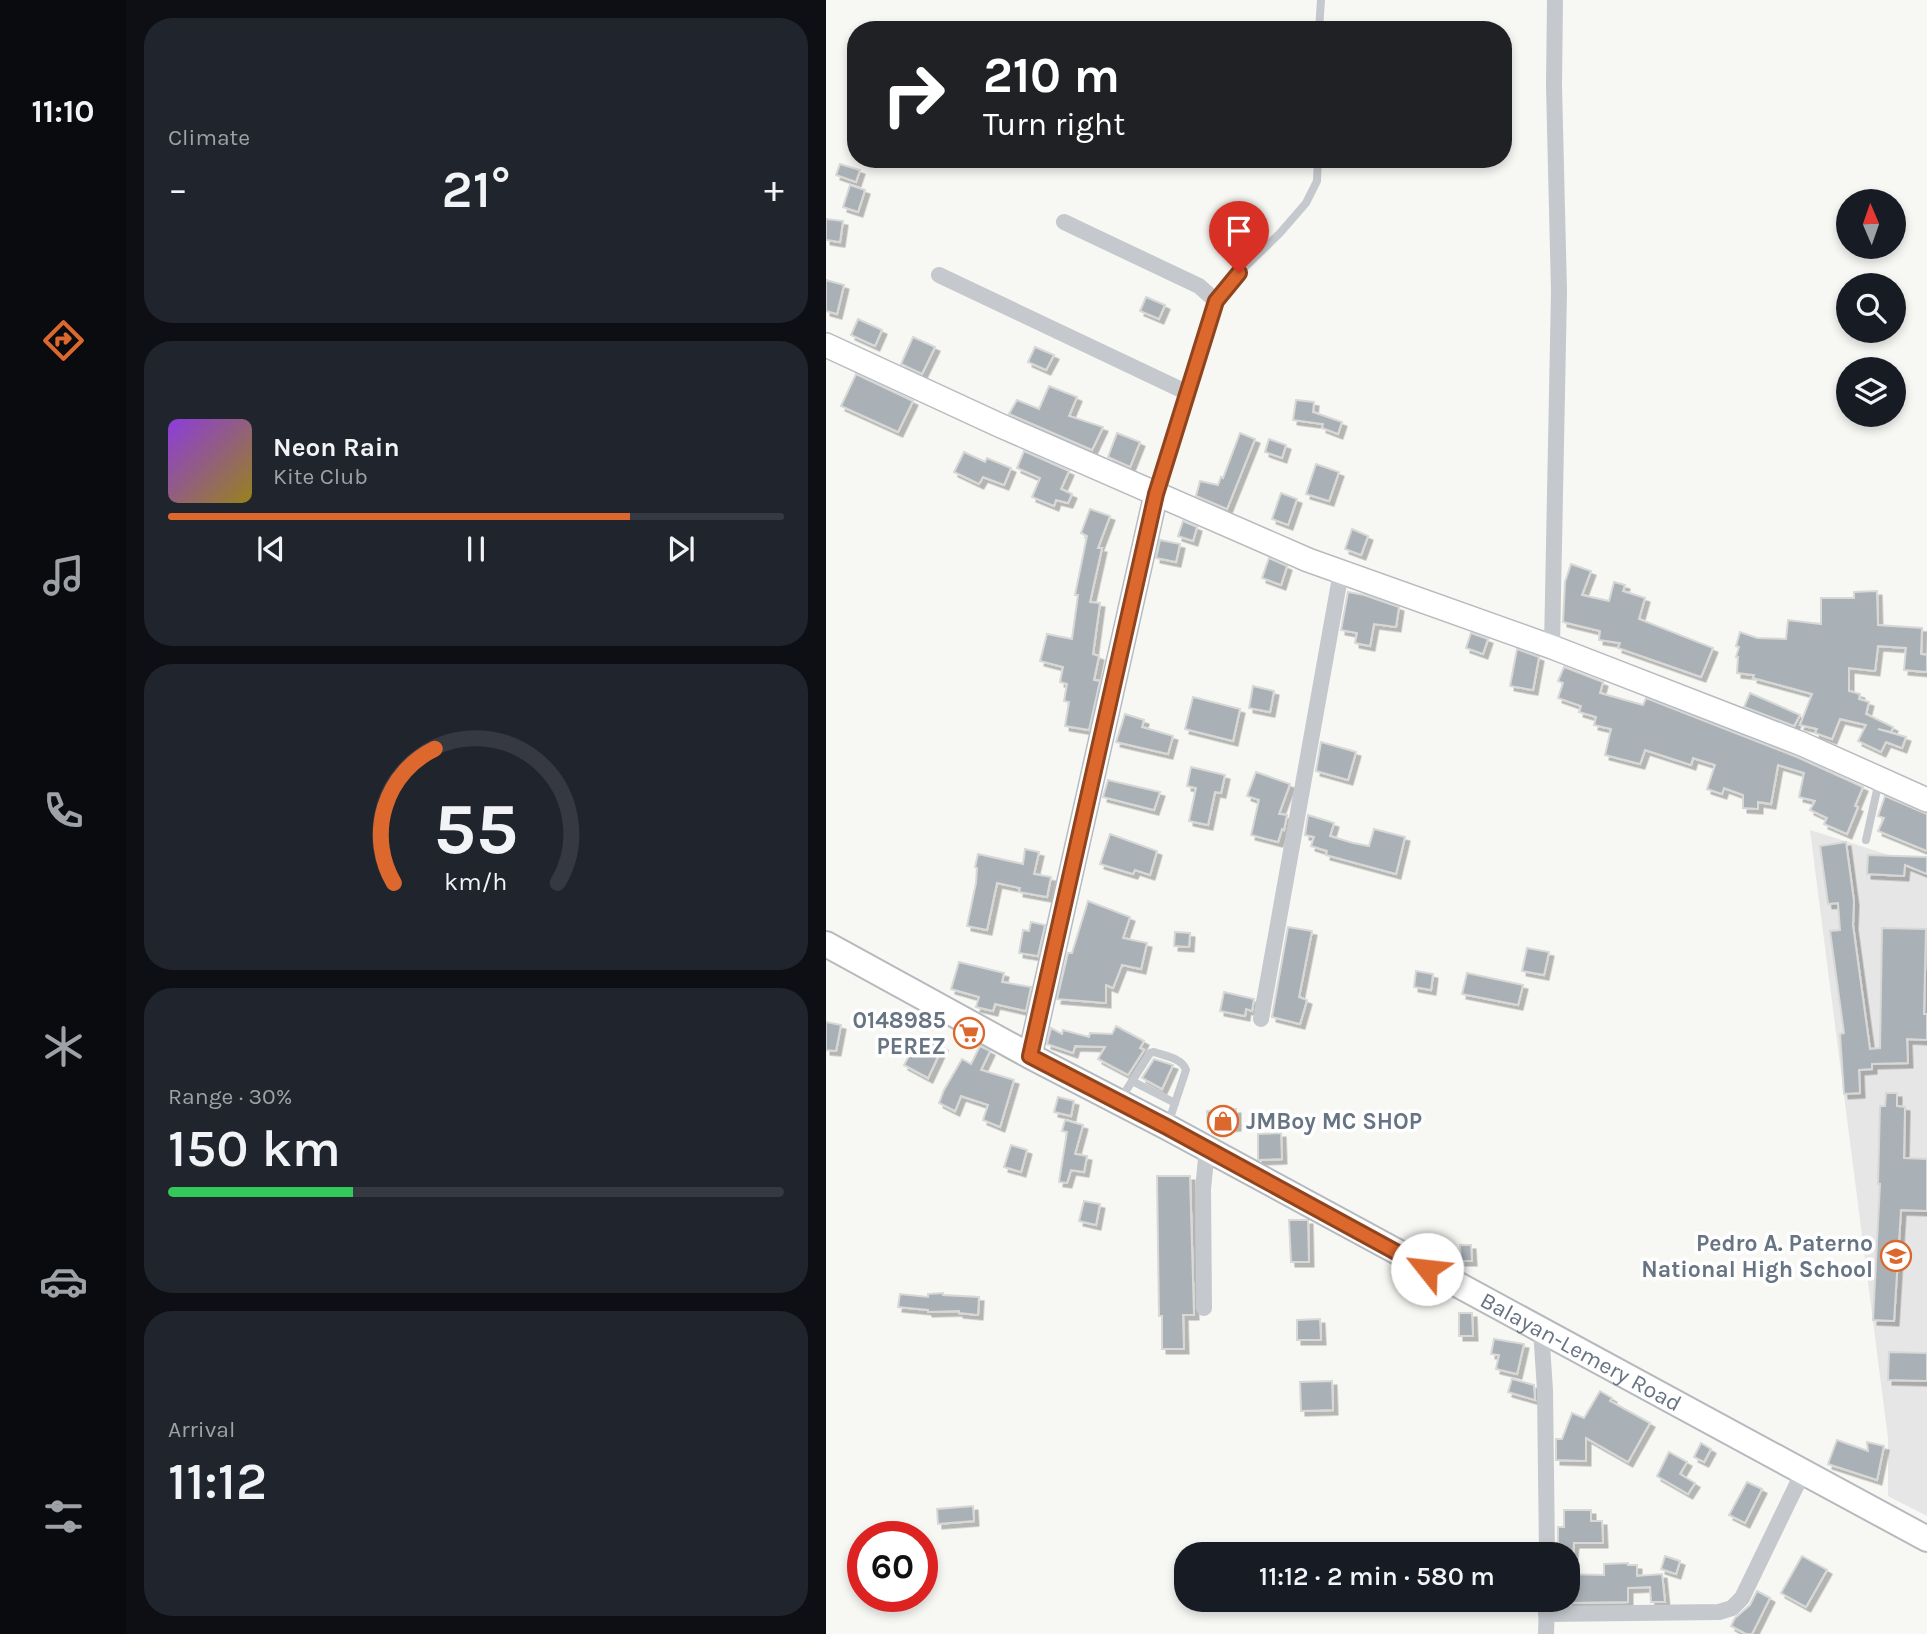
<!DOCTYPE html>
<meta charset="utf-8">
<style>
:root{--surface:#171b24;--page:#20242c;--text:#f1f3f6;--muted:#9ea1a6;--line:#363941;--accent:#dd682e}
body{margin:0;font-family:Karla,sans-serif;background:var(--page);color:var(--text);height:100vh;display:flex;flex-direction:column;font-size:26px;white-space:nowrap}
*{box-sizing:border-box;margin:0}
p{font-size:23px;color:var(--muted)}
.icon{flex:none;width:38px;height:38px;fill:none;stroke:currentColor;stroke-width:2;stroke-linecap:round;stroke-linejoin:round}
.map{position:relative;flex:1;overflow:hidden}
.drawer{display:flex;flex-direction:column;gap:18px;padding:18px;background:#0d0f14;width:700px}
.drawer>*{flex:none}
.hud{position:absolute;left:21px;top:21px;width:665px;height:147px;border-radius:28px;box-shadow:0 4px 10px #0003;background:#202124;color:#fff;overflow:hidden}
.needle{width:46px;rotate:358deg}
.controls{position:absolute;left:1010px;top:189px;display:grid;gap:14px}
.controls a{display:grid;place-items:center;width:70px;height:70px;border-radius:50%;background:var(--surface);box-shadow:0 4px 10px #0003;font-size:35px}
.speed{position:absolute;left:21px;top:1521px;display:flex;gap:14px;font-size:35px;font-weight:700;text-align:center}
.speed>*{display:grid;place-content:center;width:91px;height:91px;border-radius:50%;background:var(--surface);box-shadow:0 4px 10px #0003;line-height:1}
.speed .limit{border:10px solid #d22;background:#fff;color:#111}
.pin{position:absolute;display:grid;place-items:center;width:60px;height:60px;color:#fff;margin:-72px -30px;border-radius:50% 50% 50% 0;rotate:-45deg;box-shadow:0 0 7px #0007}
.pin .icon{rotate:45deg}
.me{position:absolute;width:77px;margin:-38px;rotate:299deg;stroke-linejoin:round;filter:drop-shadow(0 0 5px #0008)}
.turn{display:flex;align-items:center;gap:24px;height:147px;padding:0 21px;font-size:32px}
.turn .icon{width:91px;height:91px;stroke-width:2.5}
.turn b{display:block;font-size:49px;line-height:60px}
.big{font-size:52px;font-weight:600;line-height:1.1}
.drawer .tile{flex:1;display:flex;flex-direction:column;justify-content:center;gap:10px;min-width:0;padding:0 24px;border-radius:28px;background:var(--page)}
.drawer .dial{align-items:center;gap:0}
.dial svg{height:182px;overflow:visible;fill:none;stroke:var(--line);stroke-width:7;stroke-linecap:round;text-anchor:middle}
.dial text{fill:var(--text);stroke:none}
.song{display:flex;align-items:center;gap:21px}
.cover{width:84px;height:84px;border-radius:10px;background:linear-gradient(135deg,hsl(270 70% 55%),hsl(50 70% 35%))}
.played{height:7px;border-radius:4px;background:linear-gradient(90deg,var(--accent) 75%,var(--line) 75%)}
.keys{display:flex;justify-content:space-around;direction:ltr}
.heat{display:flex;justify-content:space-between;align-items:center;font-size:38px;direction:ltr}
.charge{height:10px;border-radius:5px;background:linear-gradient(90deg,#34c759 30%,var(--line) 0)}
.trip{position:absolute;left:348px;top:1542px;width:406px;height:70px;border-radius:28px;background:var(--surface);box-shadow:0 4px 10px #0003;font-weight:600;line-height:70px;text-align:center}
main{display:flex;flex:1;min-height:0}
.menu{display:flex;flex-direction:column;width:126px;justify-content:space-around;align-items:center;background:#090b0e;color:var(--muted)}
.menu .icon{width:49px;height:49px}
.menu .active{color:var(--accent)}
.menu b{font-size:32px;color:var(--text)}
.map>svg:first-child{display:block}
.built{fill:#e5e6e5}
.building{fill:#a9b0b6;stroke:#d8d9d7;stroke-width:2;filter:url(#shadow)}
.lines{fill:none;stroke-linecap:round;stroke-linejoin:round}
.secondary-casing{stroke:#b8bbc0;stroke-width:26}
.primary-casing{stroke:#b6babe;stroke-width:28}
.lane{stroke:#c5c8cc;stroke-width:8}
.street{stroke:#c5c8cc;stroke-width:16}
.secondary{stroke:#fff;stroke-width:23}
.primary{stroke:#fff;stroke-width:24}
.route-casing{stroke:#90441e;stroke-width:18}
.route{stroke:#dd682e;stroke-width:12}
.labels{text-anchor:middle;dominant-baseline:central;stroke-width:7;stroke-linejoin:round;paint-order:stroke}
.poi-label{font-size:23px;font-weight:bold;fill:#677484;stroke:#fff;text-anchor:end}
.street-label{font-size:23px;fill:#677484;stroke:#fff}
</style>
<main>
<nav class="menu">
<b>11:10</b>
<svg class="icon active" aria-label="directions" viewBox="0 0 24 24"><path d="M12 3l9 9-9 9-9-9zM9 14v-3h6M13 9l2 2-2 2"/></svg>
<svg class="icon" aria-label="music" viewBox="0 0 24 24"><path d="M9 18V5l10-2v13"/><circle cx="6" cy="18" r="3"/><circle cx="16" cy="16" r="3"/></svg>
<svg class="icon" aria-label="phone" viewBox="0 0 24 24"><path d="M5 4h4l2 5-3 2q2 4 5 5l2-3 5 2v4C11 20 4 13 5 4z"/></svg>
<svg class="icon" aria-label="climate" viewBox="0 0 24 24"><path d="M12 3v18M4 7l16 10M4 17L20 7"/></svg>
<svg class="icon" aria-label="car" viewBox="0 0 24 24"><path d="M5 17H2v-5l4-1 3-4h7l3 4 3 1v5h-3M9 17h6M6 11h13"/><circle cx="7" cy="17" r="2"/><circle cx="17" cy="17" r="2"/></svg>
<svg class="icon" aria-label="filters" viewBox="0 0 24 24"><path d="M4 7h16M4 17h16"/><circle cx="9" cy="7" r="2"/><circle cx="15" cy="17" r="2"/></svg>
</nav>
<section class="drawer">
<div class="tile"><p>Climate</p>
<div class="heat"><a>−</a><b class="big">21°</b><a>+</a></div>
</div>
<div class="tile">
<div class="song"><i class="cover"></i><div><b>Neon Rain</b><p>Kite Club</p></div></div>
<div class="played"></div>
<div class="keys"><svg class="icon" aria-label="previous" viewBox="0 0 24 24"><path d="M18 5L8 12l10 7zM5 5v14"/></svg><svg class="icon" aria-label="pause" viewBox="0 0 24 24"><path d="M8 5v14M16 5v14"/></svg><svg class="icon" aria-label="next" viewBox="0 0 24 24"><path d="M6 5l10 7-10 7zM19 5v14"/></svg></div>
</div>
<div class="tile dial"><svg viewBox="0 0 100 80">
<path d="M14 69A42 42 0 1 1 86 69"/>
<path d="M14 69A42 42 0 0 1 32 10" stroke="#dd682e"/>
<text x="50" y="56" font-size="32" font-weight="700">55</text>
<text x="50" y="72" font-size="11">km/h</text>
</svg></div>
<div class="tile"><p>Range · 30%</p><b class="big">150 km</b><div class="charge"></div></div>
<div class="tile"><p>Arrival</p><b class="big">11:12</b></div>
</section>
<div class="map">
<svg width="1101" height="1634" viewBox="0 0 1101 1634">
<defs>
<filter id="shadow"><feDropShadow dx="4.5" dy="4.5" stdDeviation="0" flood-color="#0004"/></filter>
</defs>
<rect width="100%" height="100%" fill="#f7f7f4"/>
<polygon class="built" points="984,830 1101,867 1101,1516 1062,1496 1062,1438"/>
<g class="building">
<polygon points="14,164 34,170 30,182 10,175"/>
<polygon points="24,185 39,190 32,212 17,207"/>
<polygon points="0,219 17,221 14,242 0,240"/>
<polygon points="0,280 18,285 11,314 0,311"/>
<polygon points="320,297 339,305 333,319 314,311"/>
<polygon points="32,319 56,330 49,346 25,335"/>
<polygon points="87,337 109,347 96,374 75,364"/>
<polygon points="209,347 228,355 220,370 202,362"/>
<polygon points="30,374 87,401 72,432 15,406"/>
<polygon points="223,386 251,397 243,416 277,427 266,450 183,414 191,400 213,409"/>
<polygon points="470,400 488,402 487,412 516,422 512,434 496,428 497,424 467,420"/>
<polygon points="291,433 314,442 304,467 282,457"/>
<polygon points="414,433 429,439 401,509 370,496 374,481 392,485 395,477 397,478"/>
<polygon points="443,439 460,445 456,458 439,452"/>
<polygon points="198,451 243,471 235,489 246,494 242,503 230,500 228,506 206,497 214,478 191,468"/>
<polygon points="138,452 159,462 161,458 185,468 178,485 157,477 153,484 128,472"/>
<polygon points="490,464 513,472 503,501 480,494"/>
<polygon points="455,493 471,499 462,525 446,519"/>
<polygon points="264,509 284,516 272,548 276,548 264,602 274,603 267,654 273,656 268,680 274,681 263,730 239,726 243,702 238,701 241,684 234,682 237,667 214,661 221,634 246,639 252,595 249,595 261,536 255,533"/>
<polygon points="357,521 371,527 367,541 352,536"/>
<polygon points="526,529 542,536 535,555 519,549"/>
<polygon points="334,540 354,544 350,562 330,558"/>
<polygon points="443,558 461,566 455,585 436,578"/>
<polygon points="745,564 765,571 756,595 783,601 788,582 799,585 797,591 819,598 813,619 887,648 875,677 792,648 794,643 773,640 774,631 737,622 739,582"/>
<polygon points="1051,591 1052,625 1096,628 1095,654 1101,655 1101,672 1078,670 1080,648 1052,646 1049,671 1023,668 1023,691 1034,694 1033,699 1043,702 1040,714 1067,727 1065,732 1052,729 1080,737 1076,748 1060,742 1055,752 1032,741 1040,725 1014,719 1006,739 989,733 991,729 974,725 986,694 927,678 928,675 911,673 912,657 910,657 913,647 910,646 914,632 931,638 960,639 962,620 995,624 995,598 1028,598 1028,592"/>
<polygon points="522,592 538,595 573,607 570,627 548,624 544,646 529,643 531,633 515,630"/>
<polygon points="645,633 662,639 657,654 640,648"/>
<polygon points="691,649 713,657 707,690 684,686"/>
<polygon points="738,667 777,682 774,693 817,705 820,698 971,757 1037,787 1029,806 1032,807 1021,834 998,824 1001,818 984,810 989,801 973,797 978,773 952,765 945,804 932,802 932,809 917,808 917,795 898,788 896,794 881,789 889,765 867,758 865,765 819,750 814,764 779,755 785,729 768,725 770,717 753,712 755,706 732,698 737,683 732,681"/>
<polygon points="427,686 448,691 444,712 423,708"/>
<polygon points="924,693 974,715 968,726 918,707"/>
<polygon points="367,697 414,709 407,741 359,729"/>
<polygon points="299,714 318,720 316,727 347,736 342,754 290,742"/>
<polygon points="495,742 530,752 522,780 490,771"/>
<polygon points="365,767 399,775 395,793 389,792 382,825 363,821 370,788 361,786"/>
<polygon points="430,772 464,784 453,814 461,815 458,830 456,829 452,842 425,835 433,800 421,796"/>
<polygon points="282,780 334,792 328,810 277,797"/>
<polygon points="1059,796 1101,814 1101,851 1052,831 1058,818 1052,816"/>
<polygon points="482,815 508,823 504,836 527,843 543,846 548,829 579,837 570,874 500,855 501,851 485,846 488,837 479,835"/>
<polygon points="284,834 331,851 324,875 309,870 307,874 274,864"/>
<polygon points="1020,842 1028,901 1027,925 1044,1049 1054,1048 1056,928 1100,929 1098,1014 1101,1014 1101,1040 1081,1039 1082,1063 1046,1064 1046,1069 1033,1070 1034,1093 1018,1094 1014,1034 1018,1033 1004,931 1014,930 1012,903 1002,904 994,846"/>
<polygon points="199,849 213,852 208,874 225,877 221,897 193,892 194,888 171,883 161,930 141,926 150,883 151,868 149,867 152,854 197,864"/>
<polygon points="1042,855 1101,857 1101,874 1079,865 1078,876 1041,874"/>
<polygon points="262,901 304,917 297,938 321,943 315,969 296,965 287,988 280,985 280,1003 231,999 242,953 246,953"/>
<polygon points="205,922 219,925 212,956 193,953 197,930 203,931"/>
<polygon points="462,927 486,931 473,997 481,1000 474,1024 446,1017"/>
<polygon points="349,932 364,933 363,947 348,946"/>
<polygon points="701,948 723,952 718,975 696,971"/>
<polygon points="133,962 178,973 176,982 205,987 200,1011 169,1004 167,1011 150,1007 153,997 125,989"/>
<polygon points="590,971 607,974 605,990 588,987"/>
<polygon points="641,973 697,985 692,1005 636,994"/>
<polygon points="398,992 428,999 426,1011 420,1009 419,1016 394,1011"/>
<polygon points="0,1022 15,1025 10,1051 0,1050"/>
<polygon points="290,1026 318,1041 314,1048 318,1050 302,1075 272,1059 279,1047 249,1046 247,1053 221,1044 225,1028 236,1034 237,1030 263,1037 264,1033 286,1034"/>
<polygon points="94,1036 117,1046 102,1078 78,1065"/>
<polygon points="154,1046 164,1051 155,1070 188,1080 174,1127 157,1120 162,1105 135,1096 129,1111 113,1103 118,1090 136,1059 145,1064"/>
<polygon points="328,1059 347,1065 336,1089 316,1078"/>
<polygon points="1060,1093 1071,1093 1071,1106 1079,1107 1078,1158 1101,1159 1101,1211 1075,1210 1068,1321 1047,1320 1054,1184 1052,1184 1054,1106 1059,1106"/>
<polygon points="232,1097 248,1101 245,1116 228,1112"/>
<polygon points="410,1109 410,1126 382,1128 381,1111"/>
<polygon points="239,1120 257,1125 249,1154 261,1156 258,1172 245,1170 241,1183 233,1182 241,1132 236,1131"/>
<polygon points="455,1133 456,1159 432,1160 432,1134"/>
<polygon points="185,1145 201,1150 195,1172 178,1167"/>
<polygon points="331,1176 364,1176 368,1315 357,1315 358,1349 336,1349 336,1316 333,1316"/>
<polygon points="258,1201 274,1204 270,1225 253,1221"/>
<polygon points="463,1220 482,1220 483,1262 465,1262"/>
<polygon points="634,1245 645,1245 646,1261 635,1261"/>
<polygon points="117,1293 117,1295 153,1297 152,1315 133,1313 133,1311 102,1312 102,1310 72,1307 74,1294 102,1297 102,1294"/>
<polygon points="633,1313 646,1313 647,1336 633,1336"/>
<polygon points="494,1319 495,1340 471,1340 471,1320"/>
<polygon points="668,1339 698,1344 691,1374 670,1369 673,1355 665,1354"/>
<polygon points="1063,1352 1101,1353 1101,1381 1062,1380"/>
<polygon points="686,1379 708,1385 709,1400 682,1392"/>
<polygon points="506,1381 507,1410 475,1411 474,1382"/>
<polygon points="774,1391 786,1398 784,1401 824,1423 802,1462 760,1438 760,1461 730,1460 730,1439 736,1439 746,1413 758,1418"/>
<polygon points="1011,1440 1042,1451 1041,1442 1058,1446 1051,1480 1002,1464"/>
<polygon points="875,1443 885,1449 878,1462 868,1457"/>
<polygon points="843,1452 861,1462 854,1474 869,1483 862,1494 831,1476"/>
<polygon points="921,1482 936,1489 919,1523 903,1515"/>
<polygon points="147,1506 148,1521 112,1524 111,1509"/>
<polygon points="738,1510 765,1510 765,1521 776,1521 777,1543 748,1543 747,1554 732,1554 732,1527 738,1527"/>
<polygon points="839,1556 854,1561 850,1574 835,1569"/>
<polygon points="976,1556 1001,1570 980,1607 955,1593"/>
<polygon points="802,1563 802,1565 811,1565 811,1576 836,1574 839,1602 825,1602 824,1587 802,1588 802,1602 742,1603 742,1574 778,1575 778,1564"/>
<polygon points="931,1591 944,1598 926,1634 920,1634 905,1626 909,1618 924,1605"/>
</g>
<g class="lines">
<g class="secondary-casing">
<g id="secondary">
<polyline points="0,345 173,425 482,560 726,647 976,744 1101,800"/>
<polyline points="204,1056 330,494"/>
</g>
</g>
<g class="primary-casing">
<g id="primary">
<path id="s1" d="M0,944l204,112 137,71 760,412"/>
</g>
</g>
<g class="lane">
<polyline points="493,30 495,0"/>
<polyline points="390,301 413,273 454,233 480,203 491,181 492,159"/>
<polyline points="1040,840 1053,781"/>
<polyline points="306,1081 349,1103"/>
<path d="M294,1100l30,-47 4,-1c11,4 28,6 32,18l-18,54"/>
</g>
<g class="street">
<polyline points="238,222 373,286 390,301 330,494"/>
<polyline points="113,275 362,393"/>
<polyline points="726,647 733,291 728,86 729,0"/>
<polyline points="435,1019 515,572"/>
<polyline points="378,1308 377,1189 381,1149"/>
<polyline points="715,1330 719,1390 721,1554"/>
<polyline points="720,1614 893,1612 906,1608 916,1598 977,1472"/>
<polyline points="720,1634 721,1600"/>
</g>
<use href="#secondary" class="secondary"/>
<use href="#primary" class="primary"/>
</g>
<g class="lines">
<g class="route-casing">
<polyline id="route" points="413,273 390,301 330,494 204,1056 341,1127 601,1269"/>
</g>
<use href="#route" class="route"/>
</g>
<defs>
<g id="supermarket-ring" transform="scale(1.575)"><circle r="9.5" fill="#fff" stroke="#dd682e" stroke-width="1.5"/><path d="M-6-5.5h2.5l.6 2H6L4.5 2H-2.5L-4.4-4H-6ZM-1.5 3.2a1.3 1.3 0 1 0 .1 0ZM3 3.2a1.3 1.3 0 1 0 .1 0Z" fill="#dd682e"/></g>
<g id="shop-ring" transform="scale(1.575)"><circle r="9.5" fill="#fff" stroke="#dd682e" stroke-width="1.5"/><path d="M-5-2.5h2.3a2.7 3.5 0 0 1 5.4 0H5L5.5 6h-11ZM-1.5-2.5h3a1.5 2.3 0 0 0-3 0Z" fill="#dd682e"/></g>
<g id="school-ring" transform="scale(1.575)"><circle r="9.5" fill="#fff" stroke="#dd682e" stroke-width="1.5"/><path d="M0-5L7-2L0 1L-7-2ZM-4 1L0 2.5L4 1V4Q0 6-4 4Z" fill="#dd682e"/></g>
</defs>
<g fill-rule="evenodd">
<use href="#supermarket-ring" x="143" y="1033"/>
<use href="#shop-ring" x="397" y="1121"/>
<use href="#school-ring" x="1070" y="1256"/>
</g>
<g class="labels">
<g class="poi-label">
<text x="120" y="1020">0148985<tspan x="120" dy="26">PEREZ</tspan></text>
<text x="420" y="1121" text-anchor="start">JMBoy MC SHOP</text>
<text x="1047" y="1243">Pedro A. Paterno<tspan x="1047" dy="26">National High School</tspan></text>
</g>
<g class="street-label">
<text stroke="none"><textPath href="#s1" startOffset="858">Balayan-Lemery Road</textPath></text>
</g>
</g>
</svg>
<div class="controls">
<a><svg class="needle" viewBox="-14 -14 28 28"><path d="M0-13l5 13h-10z" fill="#e53935"/><path d="M0 13l5-13h-10z" fill="#9ea1a6"/></svg></a>
<a><svg class="icon" aria-label="search" viewBox="0 0 24 24"><circle cx="10" cy="10" r="6"/><path d="M15 15l6 6"/></svg></a>
<a><svg class="icon" aria-label="layers" viewBox="0 0 24 24"><path d="M12 4l9 5-9 5-9-5zM3 14l9 5 9-5"/></svg></a>
</div>
<div class="speed"><div class="limit">60</div></div>
<div class="pin" style="left:413px;top:273px;background:#d93025"><svg class="icon" aria-label="arrive" viewBox="0 0 24 24"><path d="M6 21V4h12l-3 4 3 4H6"/></svg></div>
<svg class="me" style="left:601px;top:1269px" viewBox="-20 -20 40 40"><circle r="19" fill="#fff"/><path d="M0-13L10 11 0 6-10 11z" fill="#dd682e"/></svg>
<div class="trip">11:12 · 2 min · 580 m</div>
<div class="hud">
<div class="turn"><svg class="icon" aria-label="right" viewBox="0 0 24 24"><path d="M7 20v-9h11M14 6l5 5-5 5"/></svg><div><b>210 m</b>Turn right</div></div>
</div>
</div>
</main>
